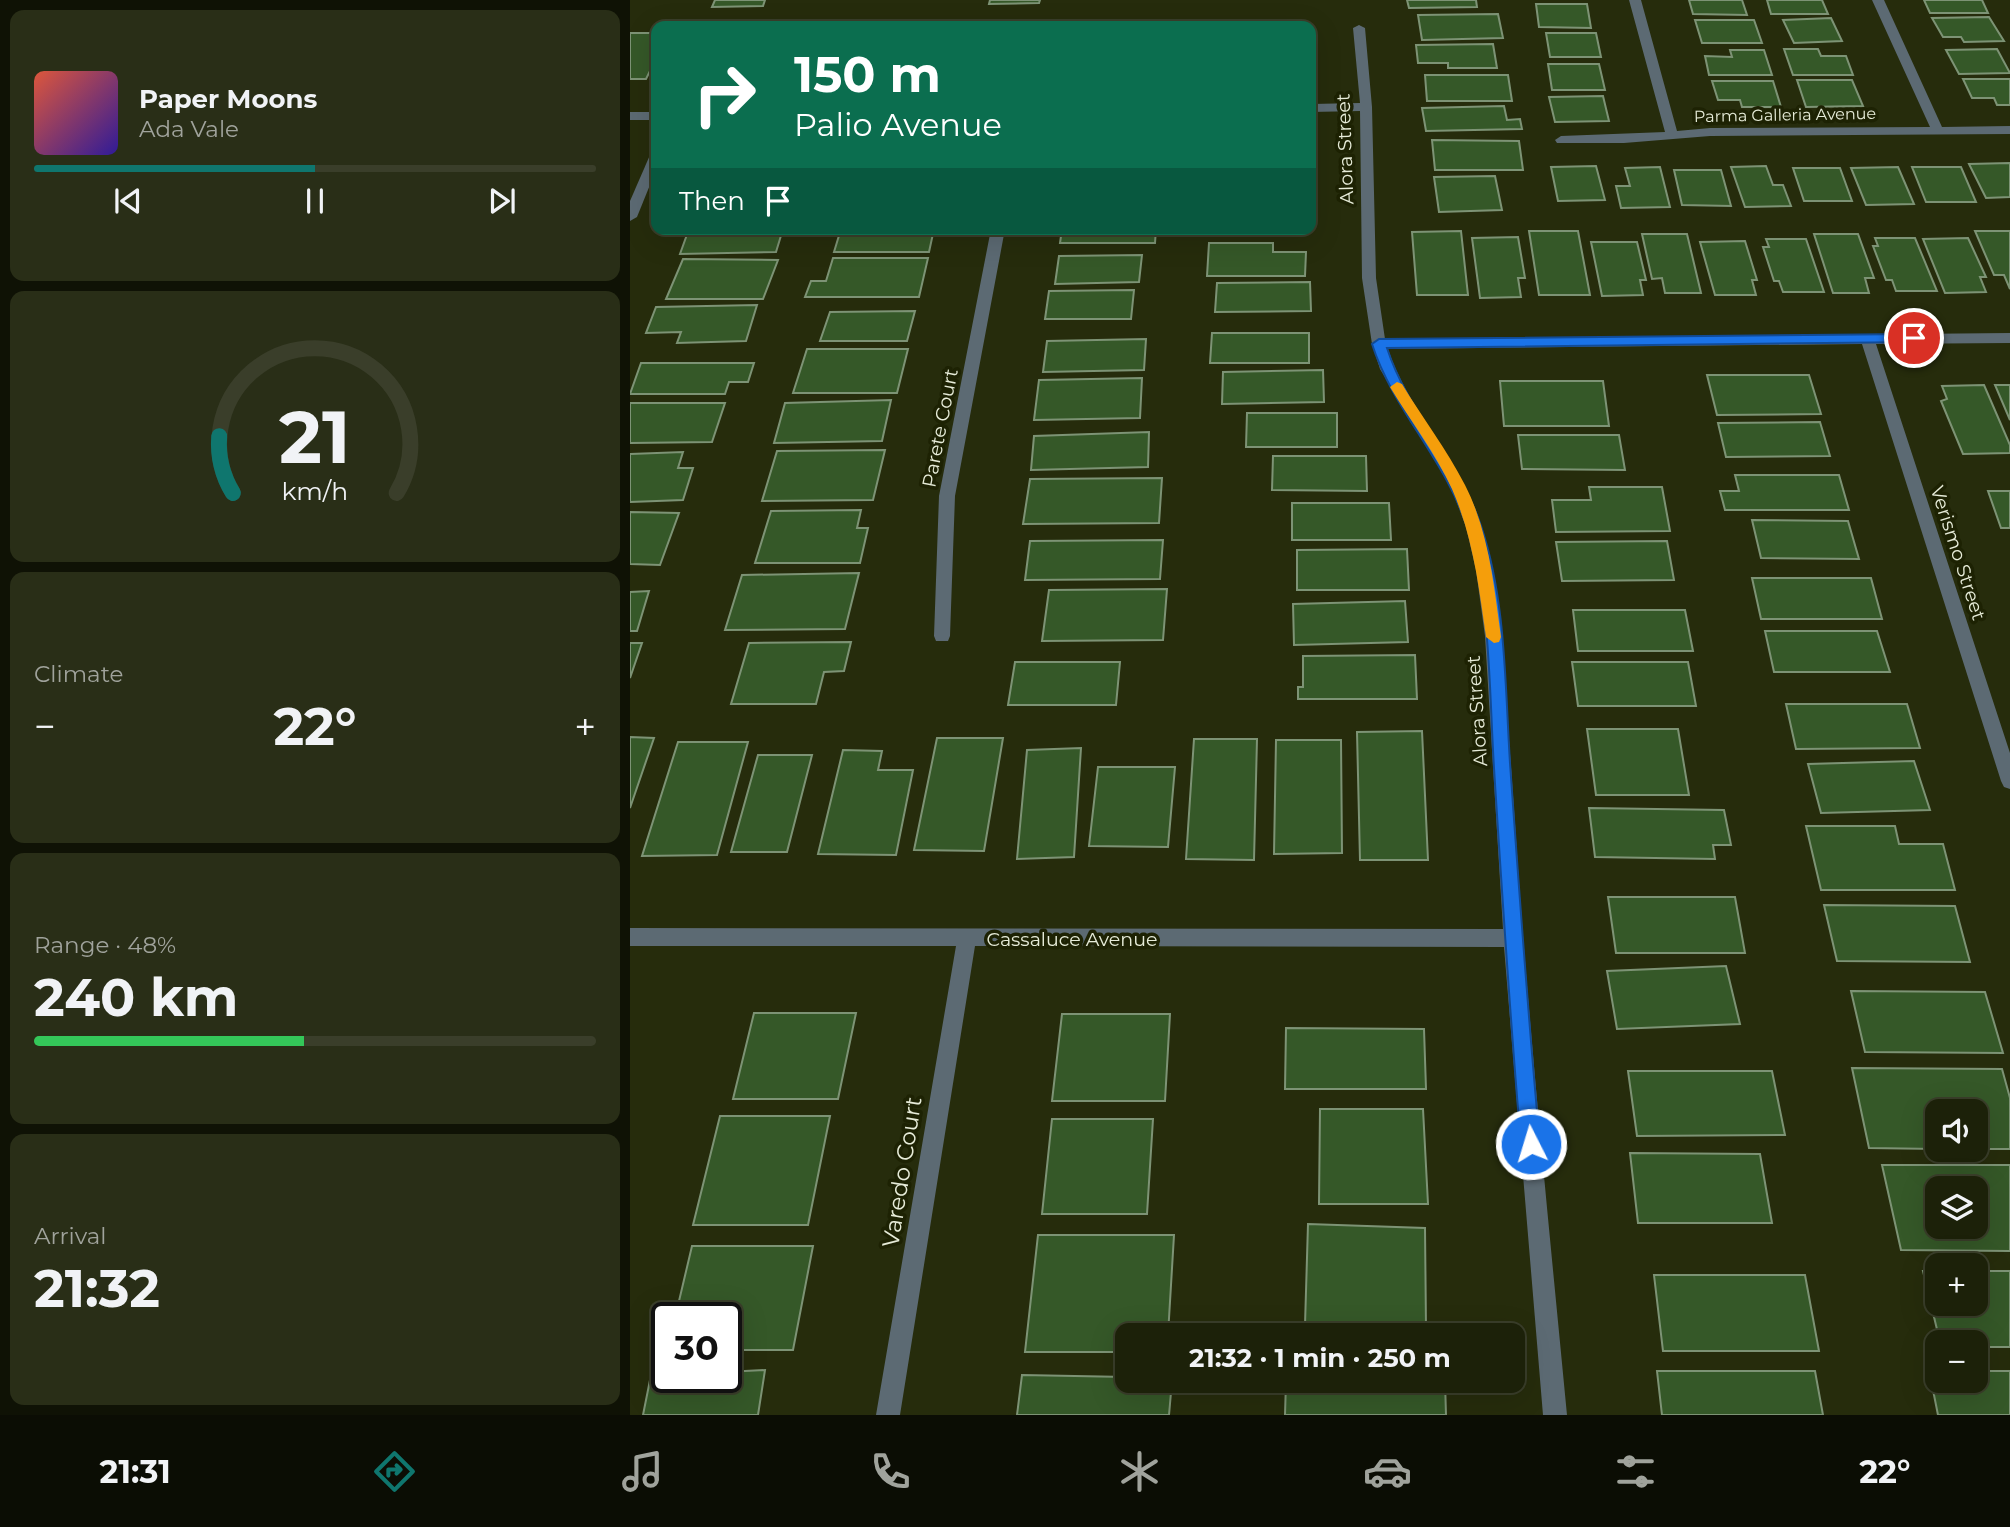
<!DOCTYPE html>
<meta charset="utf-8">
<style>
:root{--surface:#1c2109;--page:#292e17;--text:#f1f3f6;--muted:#a0a39c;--line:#3a3e2a;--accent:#0f766e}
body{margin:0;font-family:Montserrat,sans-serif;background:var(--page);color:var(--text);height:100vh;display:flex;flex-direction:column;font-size:26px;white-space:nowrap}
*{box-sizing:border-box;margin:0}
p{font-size:23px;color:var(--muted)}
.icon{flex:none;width:38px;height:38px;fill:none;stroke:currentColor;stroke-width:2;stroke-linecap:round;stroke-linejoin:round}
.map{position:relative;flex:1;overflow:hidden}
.panel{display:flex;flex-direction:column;gap:10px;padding:10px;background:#0f1205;width:630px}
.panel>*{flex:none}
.banner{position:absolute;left:21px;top:21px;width:665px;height:214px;border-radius:14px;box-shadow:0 7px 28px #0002,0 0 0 2px var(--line);background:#0b6e4f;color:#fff;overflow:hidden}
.buttons{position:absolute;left:1295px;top:1099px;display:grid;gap:14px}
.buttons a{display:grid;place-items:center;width:63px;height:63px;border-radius:14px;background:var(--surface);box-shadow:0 7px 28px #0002,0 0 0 2px var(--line);font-size:35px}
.speed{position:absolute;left:21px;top:1302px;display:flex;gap:14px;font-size:35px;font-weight:700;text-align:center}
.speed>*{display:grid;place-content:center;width:91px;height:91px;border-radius:50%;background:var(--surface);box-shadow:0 7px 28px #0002,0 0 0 2px var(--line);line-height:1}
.speed .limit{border:4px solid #111;border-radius:10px;background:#fff;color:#111}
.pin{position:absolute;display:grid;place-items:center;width:60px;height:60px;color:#fff;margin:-30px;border:4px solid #fff;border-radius:50%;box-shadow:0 2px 7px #0007}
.me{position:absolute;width:77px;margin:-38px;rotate:355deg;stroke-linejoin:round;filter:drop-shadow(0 0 5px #0008)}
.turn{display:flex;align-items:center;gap:24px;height:147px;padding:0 28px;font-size:32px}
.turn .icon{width:91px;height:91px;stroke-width:2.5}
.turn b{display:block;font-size:49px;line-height:60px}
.then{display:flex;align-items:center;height:66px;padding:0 28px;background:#0003;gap:14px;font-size:26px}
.big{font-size:52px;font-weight:700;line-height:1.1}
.panel .card{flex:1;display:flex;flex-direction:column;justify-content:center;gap:10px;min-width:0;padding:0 24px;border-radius:14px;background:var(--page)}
.panel .dial{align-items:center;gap:0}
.dial svg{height:182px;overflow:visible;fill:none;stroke:var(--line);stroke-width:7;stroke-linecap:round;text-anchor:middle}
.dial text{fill:var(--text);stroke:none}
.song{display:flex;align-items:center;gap:21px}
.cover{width:84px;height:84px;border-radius:10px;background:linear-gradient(135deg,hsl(10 70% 55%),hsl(250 70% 35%))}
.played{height:7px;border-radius:4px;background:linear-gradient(90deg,var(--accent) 50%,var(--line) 50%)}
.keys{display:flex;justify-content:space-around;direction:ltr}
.heat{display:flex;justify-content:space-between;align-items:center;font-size:38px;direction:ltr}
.charge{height:10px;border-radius:5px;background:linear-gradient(90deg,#34c759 48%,var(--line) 0)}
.trip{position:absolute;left:485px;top:1323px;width:410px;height:70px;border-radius:14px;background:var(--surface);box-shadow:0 7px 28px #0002,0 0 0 2px var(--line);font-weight:700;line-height:70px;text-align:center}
.tabs{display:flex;height:112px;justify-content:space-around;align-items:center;background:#0b0d04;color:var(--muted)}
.tabs .icon{width:49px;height:49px}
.tabs .current{color:var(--accent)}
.tabs b{font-size:32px;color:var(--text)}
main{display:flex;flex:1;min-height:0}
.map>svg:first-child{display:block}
.building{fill:#355828;stroke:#7d9375;stroke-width:2;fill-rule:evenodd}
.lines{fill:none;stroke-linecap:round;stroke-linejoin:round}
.street{fill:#5c6a73;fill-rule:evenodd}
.route{fill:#1a73e8;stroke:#114b97;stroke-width:2}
.slow{fill:#f59e0b}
.labels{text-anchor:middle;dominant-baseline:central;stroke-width:7;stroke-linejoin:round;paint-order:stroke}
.far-street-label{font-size:16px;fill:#e7ecd9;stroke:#1d2203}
.street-label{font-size:19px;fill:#e7ecd9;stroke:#1d2203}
.near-street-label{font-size:23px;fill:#e7ecd9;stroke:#1d2203}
</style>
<main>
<section class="panel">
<div class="card">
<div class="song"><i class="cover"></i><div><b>Paper Moons</b><p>Ada Vale</p></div></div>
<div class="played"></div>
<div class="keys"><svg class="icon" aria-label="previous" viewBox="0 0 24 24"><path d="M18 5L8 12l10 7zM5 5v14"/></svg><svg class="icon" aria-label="pause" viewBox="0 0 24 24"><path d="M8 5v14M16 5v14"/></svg><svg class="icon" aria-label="next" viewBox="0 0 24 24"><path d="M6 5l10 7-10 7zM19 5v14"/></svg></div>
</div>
<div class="card dial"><svg viewBox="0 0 100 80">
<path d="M14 69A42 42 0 1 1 86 69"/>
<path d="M14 69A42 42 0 0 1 8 44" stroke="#0f766e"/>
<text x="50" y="56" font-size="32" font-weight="700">21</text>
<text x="50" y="72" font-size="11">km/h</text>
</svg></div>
<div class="card"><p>Climate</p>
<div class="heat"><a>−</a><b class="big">22°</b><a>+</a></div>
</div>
<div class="card"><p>Range · 48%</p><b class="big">240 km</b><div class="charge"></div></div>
<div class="card"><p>Arrival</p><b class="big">21:32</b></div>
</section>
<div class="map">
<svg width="1380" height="1415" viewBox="0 0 1380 1415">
<rect width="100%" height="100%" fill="#262c0c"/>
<g class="building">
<polygon points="85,0 135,0 133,6 82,7"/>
<polygon points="360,0 410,0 409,3 359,4"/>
<polygon points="777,0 846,0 847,7 779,8"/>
<polygon points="1059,0 1112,0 1117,15 1063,14"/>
<polygon points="1137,0 1192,0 1198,14 1141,14"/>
<polygon points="1294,0 1352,0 1358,13 1300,13"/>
<polygon points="906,4 957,4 961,28 909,27"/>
<polygon points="868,14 873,38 792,40 788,15"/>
<polygon points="1359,17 1374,41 1334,42 1331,37 1313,37 1302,18"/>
<polygon points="1201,18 1212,41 1164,43 1153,20"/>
<polygon points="1065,20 1124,20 1132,43 1072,43"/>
<polygon points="0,33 26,33 26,59 16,79 0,79"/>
<polygon points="916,33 966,33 971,57 920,57"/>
<polygon points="863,44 867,68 818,68 818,63 788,63 786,45"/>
<polygon points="1154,49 1188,49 1191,56 1216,56 1223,75 1163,75"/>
<polygon points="1367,49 1380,73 1329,74 1316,50"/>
<polygon points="1100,50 1134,50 1142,75 1079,75 1075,56 1102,57"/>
<polygon points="918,64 969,64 975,90 922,90"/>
<polygon points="795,75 878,75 882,101 797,101"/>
<polygon points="1333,79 1380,79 1380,105 1367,105 1364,98 1342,98"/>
<polygon points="1167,80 1222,80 1233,106 1176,107"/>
<polygon points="1082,81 1143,81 1151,107 1112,107 1110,100 1088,100"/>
<polygon points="973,96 979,121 925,122 919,97"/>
<polygon points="874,106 877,120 890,119 892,129 796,131 792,108"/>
<polygon points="802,140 889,141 893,170 805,170"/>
<polygon points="1380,163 1380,197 1356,198 1339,164"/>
<polygon points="966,166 975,200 928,201 921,167"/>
<polygon points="1136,166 1143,185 1153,185 1161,206 1115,207 1101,167"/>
<polygon points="1030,167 1040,207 991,208 986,186 1000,186 995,168"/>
<polygon points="1268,167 1284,204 1236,205 1221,168"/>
<polygon points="1282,167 1331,167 1346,202 1296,202"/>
<polygon points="1163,168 1210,168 1222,201 1174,201"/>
<polygon points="1044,170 1091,170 1101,206 1052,205"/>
<polygon points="865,176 872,210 809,212 804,177"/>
<polygon points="59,229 153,229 146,252 50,254"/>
<polygon points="211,229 304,229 299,252 204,252"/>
<polygon points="432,229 526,229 525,243 430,243"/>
<rect x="584" y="229" width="62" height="7"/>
<polygon points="831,231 838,295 787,295 782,232"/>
<polygon points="899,231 948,231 960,295 909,295"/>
<polygon points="1345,231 1380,231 1380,289 1374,275 1364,275"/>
<polygon points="1012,234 1057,234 1071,293 1035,293 1032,278 1022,279"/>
<polygon points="1184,234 1228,234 1244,278 1235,278 1239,293 1203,293"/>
<polygon points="888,237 895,278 888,278 891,297 850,298 842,238"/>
<polygon points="1245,238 1285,238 1307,291 1266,291 1262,280 1256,280 1243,246 1248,246"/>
<polygon points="1338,238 1356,277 1350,277 1356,292 1315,293 1293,239"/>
<polygon points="1136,239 1176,239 1194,292 1153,292 1149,281 1144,281 1133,247 1139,247"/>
<polygon points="1115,241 1127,280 1122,280 1126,295 1085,295 1070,242"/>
<polygon points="961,242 1007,242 1016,280 1010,280 1013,295 972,296"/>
<polygon points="579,243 643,243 643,252 676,252 675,276 577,276"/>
<polygon points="512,255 509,282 425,284 429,256"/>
<polygon points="203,258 298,258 289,297 175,297 181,281 196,281"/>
<polygon points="53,259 148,260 133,299 36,299"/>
<polygon points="680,282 681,311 585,312 587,283"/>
<polygon points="504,290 501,319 415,319 419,291"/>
<polygon points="127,305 116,341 47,343 51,332 16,333 26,307"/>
<polygon points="285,311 277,341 190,341 200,312"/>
<polygon points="582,333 679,333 679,363 580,363"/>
<polygon points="516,339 514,370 413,372 417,341"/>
<polygon points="177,349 278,349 267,393 163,393"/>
<polygon points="11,363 124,363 118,382 99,382 95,394 0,394"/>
<polygon points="693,370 694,402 592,404 593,372"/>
<polygon points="1077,375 1179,375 1191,414 1087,415"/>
<polygon points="512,378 510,418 404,420 409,380"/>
<polygon points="870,381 973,381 979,426 874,426"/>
<polygon points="1354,385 1380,445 1380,453 1333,454 1311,401 1317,399 1312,386"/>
<polygon points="1365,385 1380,385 1380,420"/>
<polygon points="261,400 252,441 144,443 155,403"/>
<polygon points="0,403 95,403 82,442 0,443"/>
<polygon points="617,413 707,413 707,447 616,447"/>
<polygon points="1190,422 1200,456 1096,457 1088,423"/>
<polygon points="519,432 518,467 401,470 404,436"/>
<polygon points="888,435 989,435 995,470 892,469"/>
<polygon points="255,450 243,500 132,501 147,451"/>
<polygon points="53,452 48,468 63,468 53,500 0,502 0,454"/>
<polygon points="643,456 736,456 737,491 642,490"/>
<polygon points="1105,475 1209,475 1219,510 1095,510 1090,491 1109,491"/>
<polygon points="532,478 529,523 393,524 400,479"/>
<polygon points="959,487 1032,487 1040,531 926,532 922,500 961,500"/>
<polygon points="1358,491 1380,491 1380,528 1371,528"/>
<polygon points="662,503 759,503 761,540 662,540"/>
<polygon points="231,510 227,528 238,528 230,563 125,563 141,511"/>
<polygon points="0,512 49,513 30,565 0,564"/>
<polygon points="1122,520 1218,521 1229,559 1131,558"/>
<polygon points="533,540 530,579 395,580 400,541"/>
<polygon points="1037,541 1044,580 932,581 926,542"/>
<polygon points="777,549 779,590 667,590 667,550"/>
<polygon points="229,573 215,629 95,630 112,575"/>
<polygon points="1122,578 1241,578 1252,619 1131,619"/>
<polygon points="537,589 533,640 412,641 419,590"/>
<polygon points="19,591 7,631 0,631 0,592"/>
<polygon points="775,601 778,642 664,645 663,604"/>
<polygon points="943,610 1055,610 1063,651 948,651"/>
<polygon points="1135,631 1247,631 1260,672 1144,672"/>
<polygon points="221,642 214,671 194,672 186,704 101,704 119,643"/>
<polygon points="0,643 12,643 0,678"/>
<polygon points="785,655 787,699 668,699 668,687 673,687 673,656"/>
<polygon points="385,662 490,662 486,705 378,705"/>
<polygon points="942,662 1058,662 1066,706 948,706"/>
<polygon points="1156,704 1277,704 1290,748 1166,749"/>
<polygon points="957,729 1048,729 1059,795 966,795"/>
<polygon points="792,731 798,860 730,860 727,732"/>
<polygon points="0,737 24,738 0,808"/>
<polygon points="307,738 373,738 354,851 284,850"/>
<polygon points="564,739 627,739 624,860 556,859"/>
<polygon points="646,740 711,740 712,853 644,854"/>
<polygon points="48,742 118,742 87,855 12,856"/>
<polygon points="451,748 444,857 387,859 397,750"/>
<polygon points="213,750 252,751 248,770 283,770 266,855 188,854"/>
<polygon points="128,755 182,755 157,852 101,852"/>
<polygon points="1284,761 1300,810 1191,813 1178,764"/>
<polygon points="468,767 545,767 538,847 459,846"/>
<polygon points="959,808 1094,810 1101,845 1083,845 1085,859 965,857"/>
<polygon points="1176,826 1265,826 1269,844 1313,844 1325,890 1191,890"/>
<polygon points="978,897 1105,897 1115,953 986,953"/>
<polygon points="1194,905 1325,906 1340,962 1207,961"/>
<polygon points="1096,966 1110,1024 987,1029 977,971"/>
<polygon points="1221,991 1355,992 1373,1053 1235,1052"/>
<polygon points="124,1013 226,1013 208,1099 103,1099"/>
<polygon points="432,1014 540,1014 535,1101 422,1101"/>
<polygon points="656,1028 794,1029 796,1089 655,1089"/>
<polygon points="1222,1068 1372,1069 1380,1098 1380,1149 1346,1149 1346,1111 1307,1111 1307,1149 1239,1148"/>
<polygon points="998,1071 1142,1071 1155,1135 1007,1136"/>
<polygon points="690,1109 793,1109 798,1204 689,1204"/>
<polygon points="90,1116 200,1116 178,1225 63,1225"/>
<polygon points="422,1119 523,1119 517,1214 412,1214"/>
<polygon points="1000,1153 1130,1154 1142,1223 1008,1223"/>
<path d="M1252,1165h128v86l-109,-1zM1307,1188h39v39h-39z"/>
<polygon points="678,1224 795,1228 796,1328 675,1325"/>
<polygon points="408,1235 544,1235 538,1335 497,1335 497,1352 395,1352"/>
<polygon points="62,1246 183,1246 163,1350 96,1350 96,1318 45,1318"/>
<polygon points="1293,1271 1307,1271 1307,1304 1346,1304 1346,1271 1380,1271 1380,1347 1346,1347 1346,1342 1310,1342"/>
<polygon points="1024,1275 1175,1275 1189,1351 1033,1351"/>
<polygon points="135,1370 128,1415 13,1415 21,1375 96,1377 96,1372"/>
<polygon points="1299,1370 1307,1370 1307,1381 1346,1381 1346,1371 1380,1371 1380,1415 1308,1415"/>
<polygon points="1027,1371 1185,1371 1193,1415 1032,1415"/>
<polygon points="392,1375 497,1377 497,1381 542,1381 539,1415 387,1415"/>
<polygon points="656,1381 815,1381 816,1415 655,1415"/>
</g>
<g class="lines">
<g class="street">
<polygon points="999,0 1011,0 1047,131 1080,128 1300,127 1242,0 1254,0 1312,127 1380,126 1380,134 1080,136 994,143 927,143 925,140 931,136 1035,132"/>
<path d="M729,25l6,3 7,79 4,171 9,61 625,-6v10l-134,1 134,409v36l-6,-2 -3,-6 -139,-437 -474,5c21,65 75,113 94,179 17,56 20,116 24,174 5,61 9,121 13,181 13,177 31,355 48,532h-24l-39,-468 -529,-1 -75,469h-24l80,-469h-326v-18l873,1 -18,-293 -9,-66 -10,-43 -15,-40 -71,-118 -8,-25 -10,-66 -2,-167 -49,1v-8l49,-1 -7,-75z"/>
<rect x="0" y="112" width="26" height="8"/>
<polygon points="26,151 26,170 7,217 0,221 0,201 20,155"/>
<polygon points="361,229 375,229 325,496 320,636 318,641 306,641 304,636 309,496"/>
</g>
</g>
<path class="route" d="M1284,334l7,4 -2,4 -532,6c21,65 72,113 94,178 25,74 24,159 29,237 9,127 18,254 30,381l-2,7 -7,2 -7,-2 -3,-7c-11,-125 -19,-250 -27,-376 -5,-79 -3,-165 -27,-241 -21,-67 -74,-117 -95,-183l7,-5z"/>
<path class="slow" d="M767,382l5,2c20,33 45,66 63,101 24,47 29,101 36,152l-2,5 -5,1 -8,-6c-7,-50 -13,-100 -34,-148 -16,-35 -42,-69 -62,-102z"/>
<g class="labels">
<g class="far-street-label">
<text transform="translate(1155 115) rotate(-1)">Parma Galleria Avenue</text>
</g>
<g class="street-label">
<text transform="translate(715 149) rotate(-92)">Alora Street</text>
<text transform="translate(310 428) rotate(-79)">Parete Court</text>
<text transform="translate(1328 553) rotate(72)">Verismo Street</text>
<text transform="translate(847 711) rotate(-94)">Alora Street</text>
<text x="442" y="939">Cassaluce Avenue</text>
</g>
<g class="near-street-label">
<text transform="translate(272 1172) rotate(-81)">Varedo Court</text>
</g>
</g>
</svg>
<div class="buttons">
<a><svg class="icon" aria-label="sound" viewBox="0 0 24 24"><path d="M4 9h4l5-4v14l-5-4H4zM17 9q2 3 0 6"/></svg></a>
<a><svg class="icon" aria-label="layers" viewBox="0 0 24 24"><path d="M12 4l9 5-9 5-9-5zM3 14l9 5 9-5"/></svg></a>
<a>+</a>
<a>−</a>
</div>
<div class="speed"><div class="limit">30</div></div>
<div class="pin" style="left:1284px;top:338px;background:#d93025"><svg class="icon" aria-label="arrive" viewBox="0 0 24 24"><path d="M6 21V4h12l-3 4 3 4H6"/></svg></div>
<svg class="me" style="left:901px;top:1144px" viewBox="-20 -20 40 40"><circle r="17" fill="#1a73e8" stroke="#fff" stroke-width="3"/><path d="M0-11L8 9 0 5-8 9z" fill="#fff"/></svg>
<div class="trip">21:32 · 1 min · 250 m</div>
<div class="banner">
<div class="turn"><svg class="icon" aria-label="right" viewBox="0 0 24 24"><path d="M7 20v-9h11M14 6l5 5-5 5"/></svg><div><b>150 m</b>Palio Avenue</div></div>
<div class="then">Then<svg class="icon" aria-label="arrive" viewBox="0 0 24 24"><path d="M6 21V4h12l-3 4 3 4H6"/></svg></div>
</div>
</div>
</main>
<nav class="tabs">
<b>21:31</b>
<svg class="icon current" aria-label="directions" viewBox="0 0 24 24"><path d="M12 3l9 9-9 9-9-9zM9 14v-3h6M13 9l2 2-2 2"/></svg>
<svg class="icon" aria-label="music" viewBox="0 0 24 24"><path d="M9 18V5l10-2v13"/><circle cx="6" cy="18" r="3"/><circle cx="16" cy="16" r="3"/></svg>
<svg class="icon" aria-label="phone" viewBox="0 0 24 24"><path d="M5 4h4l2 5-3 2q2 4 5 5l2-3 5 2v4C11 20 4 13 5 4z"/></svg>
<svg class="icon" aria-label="climate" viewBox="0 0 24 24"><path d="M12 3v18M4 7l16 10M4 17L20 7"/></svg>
<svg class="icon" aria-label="car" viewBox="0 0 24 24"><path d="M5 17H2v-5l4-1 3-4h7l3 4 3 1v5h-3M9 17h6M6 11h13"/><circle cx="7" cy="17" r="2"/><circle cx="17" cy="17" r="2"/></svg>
<svg class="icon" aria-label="filters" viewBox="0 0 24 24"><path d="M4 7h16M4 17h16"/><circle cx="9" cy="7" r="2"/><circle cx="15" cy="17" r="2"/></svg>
<b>22°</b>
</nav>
